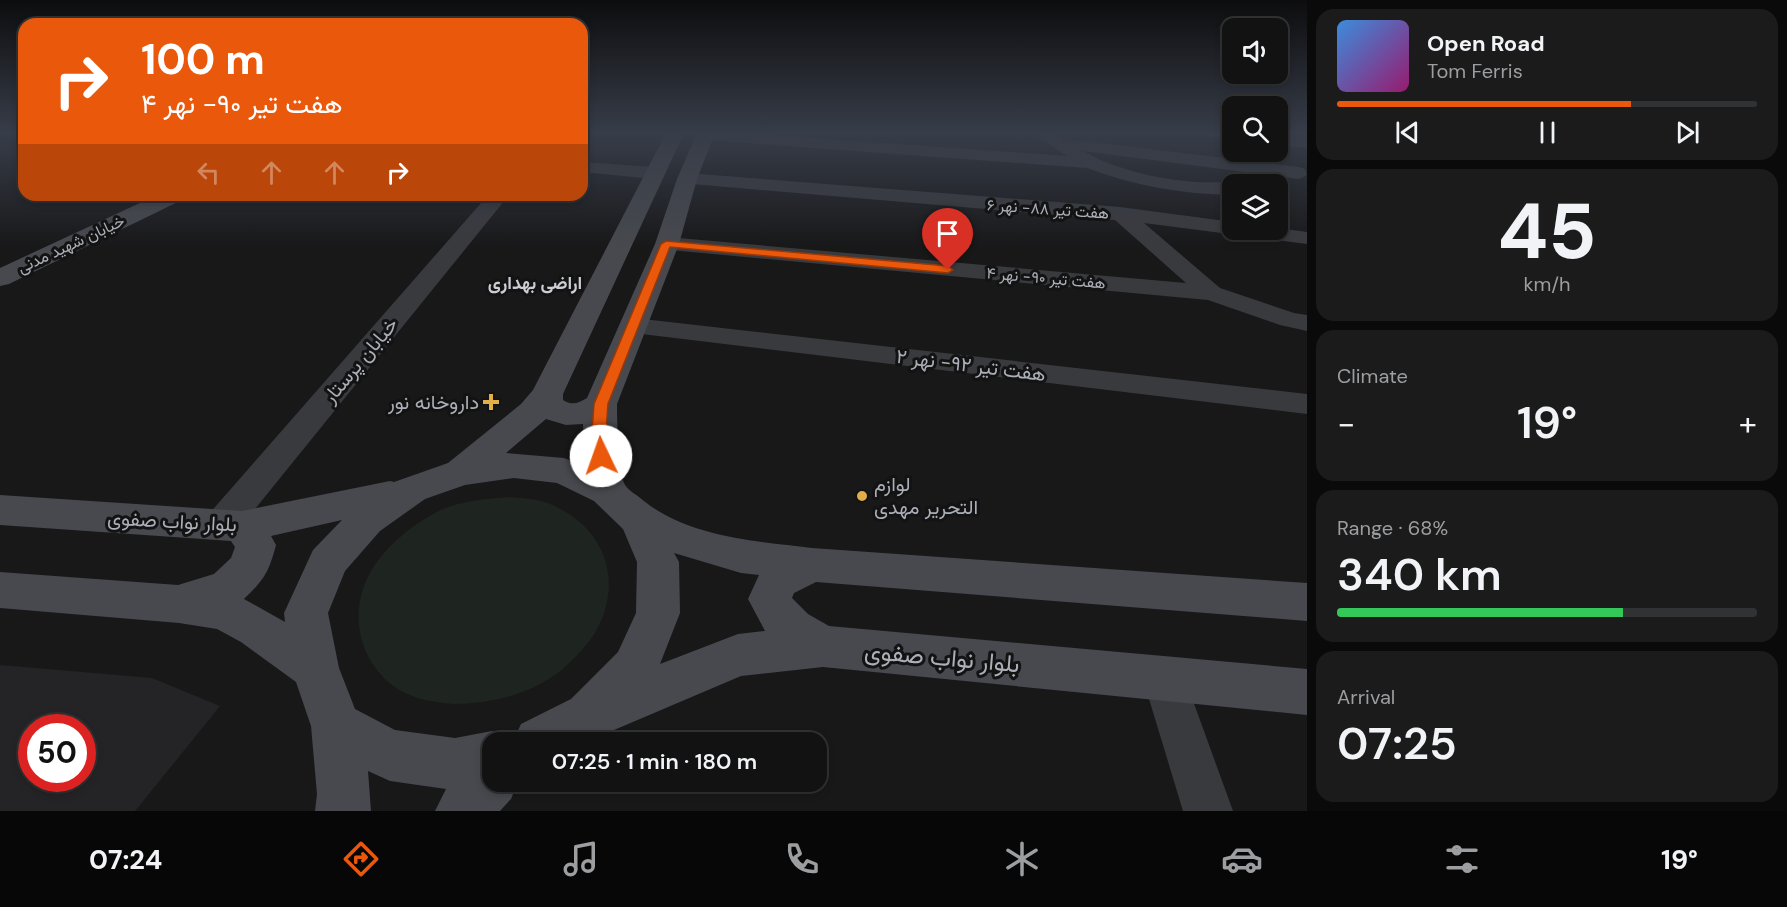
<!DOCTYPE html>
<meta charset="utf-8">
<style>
:root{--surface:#121213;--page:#1b1b1c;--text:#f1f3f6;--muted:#9c9ea0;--line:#313233;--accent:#ea580c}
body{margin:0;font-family:"DM Sans",Vazirmatn,sans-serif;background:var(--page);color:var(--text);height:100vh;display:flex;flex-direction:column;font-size:22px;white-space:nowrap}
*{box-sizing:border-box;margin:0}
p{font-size:20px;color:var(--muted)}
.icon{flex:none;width:33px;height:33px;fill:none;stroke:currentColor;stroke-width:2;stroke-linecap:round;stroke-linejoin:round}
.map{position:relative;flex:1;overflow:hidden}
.drawer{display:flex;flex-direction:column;gap:9px;padding:9px;background:#0a0a0a;width:480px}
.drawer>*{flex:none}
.top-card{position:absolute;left:18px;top:18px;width:570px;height:183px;border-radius:18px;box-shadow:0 3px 9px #0003,0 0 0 2px var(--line);background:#ea580c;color:#fff;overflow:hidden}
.buttons{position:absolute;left:1222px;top:18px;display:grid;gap:12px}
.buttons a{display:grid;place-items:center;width:66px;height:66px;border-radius:12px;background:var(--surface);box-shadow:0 3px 9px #0003,0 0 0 2px var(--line);font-size:30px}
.speed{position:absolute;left:18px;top:714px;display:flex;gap:12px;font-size:30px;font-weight:700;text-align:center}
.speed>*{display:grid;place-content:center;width:78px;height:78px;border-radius:50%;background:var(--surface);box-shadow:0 3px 9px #0003,0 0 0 2px var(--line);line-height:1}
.speed .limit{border:9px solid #d22;background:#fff;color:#111}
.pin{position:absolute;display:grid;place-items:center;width:51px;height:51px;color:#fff;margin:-62px -26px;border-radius:50% 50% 50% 0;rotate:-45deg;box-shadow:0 0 6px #0007}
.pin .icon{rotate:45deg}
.me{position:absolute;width:66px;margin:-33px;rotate:357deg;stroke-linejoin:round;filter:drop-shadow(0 0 4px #0008)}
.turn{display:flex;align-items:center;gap:21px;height:126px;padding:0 24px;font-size:27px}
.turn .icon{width:78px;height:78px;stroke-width:2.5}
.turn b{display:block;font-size:42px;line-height:51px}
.lanes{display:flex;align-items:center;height:57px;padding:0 24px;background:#0003;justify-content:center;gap:30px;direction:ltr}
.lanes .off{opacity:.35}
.big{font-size:45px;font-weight:600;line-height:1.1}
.drawer .card{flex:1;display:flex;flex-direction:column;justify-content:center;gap:9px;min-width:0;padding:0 21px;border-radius:18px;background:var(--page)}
.drawer .dial{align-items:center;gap:0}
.dial b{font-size:78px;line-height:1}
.song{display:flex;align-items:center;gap:18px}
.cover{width:72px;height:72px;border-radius:9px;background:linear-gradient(135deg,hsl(210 70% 55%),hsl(320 70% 35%))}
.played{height:6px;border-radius:3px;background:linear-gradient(90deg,var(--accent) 70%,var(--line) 70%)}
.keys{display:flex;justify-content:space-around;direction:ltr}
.heat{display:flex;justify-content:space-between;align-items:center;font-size:33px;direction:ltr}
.charge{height:9px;border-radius:4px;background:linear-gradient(90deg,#34c759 68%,var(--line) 0)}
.trip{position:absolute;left:482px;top:732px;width:345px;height:60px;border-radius:18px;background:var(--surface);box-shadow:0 3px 9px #0003,0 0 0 2px var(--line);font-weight:600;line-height:60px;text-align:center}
.dock{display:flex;height:96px;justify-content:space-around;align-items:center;background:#070708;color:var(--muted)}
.dock .icon{width:42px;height:42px}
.dock .active{color:var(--accent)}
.dock b{font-size:27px;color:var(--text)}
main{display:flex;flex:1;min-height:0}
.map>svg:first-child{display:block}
.built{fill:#242426;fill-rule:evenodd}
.green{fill:#1e241f}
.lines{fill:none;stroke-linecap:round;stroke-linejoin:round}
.street{fill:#393a3e;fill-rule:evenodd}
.secondary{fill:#47494e;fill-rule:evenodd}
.route{fill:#ea580c;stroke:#983908;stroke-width:1.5}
.poi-dot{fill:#e1af48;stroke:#131314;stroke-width:2}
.labels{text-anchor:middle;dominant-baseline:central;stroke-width:6;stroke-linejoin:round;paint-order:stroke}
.far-street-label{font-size:16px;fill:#abafb8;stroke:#131314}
.far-neighbourhood-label{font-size:18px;font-weight:bold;fill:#ccced4;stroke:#131314}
.street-label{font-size:20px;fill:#abafb8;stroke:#131314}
.poi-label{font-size:20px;fill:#abafb8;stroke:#131314;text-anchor:end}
.near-street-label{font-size:24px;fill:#abafb8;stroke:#131314}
</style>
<main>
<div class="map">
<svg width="1307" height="811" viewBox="0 0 1307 811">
<rect width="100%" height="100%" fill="#181819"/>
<path class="built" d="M0,665l152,13 68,28 -85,105h-135zM32,728h50v50h-50z"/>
<path class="green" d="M509,497c12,1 25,2 36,5 58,21 81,77 50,131 -7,11 -18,23 -27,31 -28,28 -75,40 -113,40 -19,-1 -44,-5 -60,-17 -42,-30 -48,-87 -16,-128 15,-19 34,-34 56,-46 22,-12 49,-14 74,-16z"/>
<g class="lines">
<g class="street">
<path d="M698,133h48l321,23 -35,-23h20l17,10 7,-3 223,27 6,2 2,6 -8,4 -216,-28c34,19 74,28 113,31 13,1 29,-1 42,2h-5v11c-51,-1 -98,-9 -146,-27l-382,-28 -6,-2z"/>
<polygon points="1207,133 1233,133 1233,140 1209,136"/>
<polygon points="1278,135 1307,138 1307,148 1278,145"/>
<polygon points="582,162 654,167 660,169 663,173 660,177 654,179 582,172"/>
<polygon points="687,173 1120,207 1233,222 1233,230 1278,228 1307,232 1307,244 1144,223 1220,288 1294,313 1307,315 1307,331 1280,325 1208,300 659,249 656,244 659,239 667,237 1186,283 1115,220 680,183 678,179 680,175"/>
<polygon points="488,195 509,195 234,535 221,539 208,535 203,525 208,515"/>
<polygon points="634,318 1307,394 1307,414 625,332 621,326 625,320"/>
<polygon points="1165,659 1180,665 1233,811 1183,811 1143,679 1150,665"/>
</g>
<g class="secondary">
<path d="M666,133h18l-121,261v6c9,6 16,3 24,-2l68,-154 22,-65 20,-46h18l-18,46 -18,65 -62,160c0,16 1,69 8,81 3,5 10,9 14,12 46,40 115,44 173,51l495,35v38l-491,-39 -22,11 -2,5 16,16 21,12 478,43v46l-484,-48 -82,9 -134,57 -17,9h-77l8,-18 50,-25 47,-47 18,-39 1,-51 -14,-33 -29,-28 -37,-18 -43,-5 -49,7 -40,14 -45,32 -35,40 -17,42 11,55 16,41 40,21 60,8 37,-7 19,7 1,4h-20v40h26l-7,17 -11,12h-65l11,-22 -56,-8 -22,-10 3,40h-56l2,-17 -6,-68 -15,-44 -55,-40 -24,-13 -38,-6 -179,-15v-36l178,13 36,-11 17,-16 4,-11 -4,-6 -231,-16v-30l242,16 148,-30 4,1 54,-19 73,-59 12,-14zM546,419l20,6 17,-1 2,42 -21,-8 -58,-5zM342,520l-29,30 -29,63 1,9 -41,-23c20,-19 25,-27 32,-54l-5,-9zM674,553l67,20 18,2 -11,24 17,32 -27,3 -78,30 20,-51 -1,-51z"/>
<polygon points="157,195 185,195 182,200 9,284 0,286 0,268"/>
</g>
</g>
<linearGradient id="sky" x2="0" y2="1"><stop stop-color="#0d0d0e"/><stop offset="0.54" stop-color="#373d49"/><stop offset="1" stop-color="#373d49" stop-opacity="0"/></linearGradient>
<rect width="1307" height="247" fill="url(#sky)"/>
<polygon class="route" points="666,241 948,266 953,270 948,273 670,247 608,404 606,432 608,456 601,461 596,459 592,432 594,404 661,244"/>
<g class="poi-dot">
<path d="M488 393h6v6h6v6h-6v6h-6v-6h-6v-6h6z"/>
<circle cx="862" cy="496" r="6"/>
</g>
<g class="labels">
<g class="far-street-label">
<text transform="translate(1048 209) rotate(4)">هفت تیر ۸۸- نهر ۶</text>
<text transform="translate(71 244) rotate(-25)">خیابان شهید مدنی</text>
<text transform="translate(1046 278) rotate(5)">هفت تیر ۹۰- نهر ۴</text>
</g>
<g class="far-neighbourhood-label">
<text x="535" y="283">اراضی بهداری</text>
</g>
<g class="street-label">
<text transform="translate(360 360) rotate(-50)">خیابان پرستار</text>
<text transform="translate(971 365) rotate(7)">هفت تیر ۹۲- نهر ۲</text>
<text transform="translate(172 521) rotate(3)">بلوار نواب صفوی</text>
</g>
<g class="poi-label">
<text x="479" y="402">داروخانه نور</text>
<text x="874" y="484" text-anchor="start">لوازم<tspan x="874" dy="23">التحریر مهدی</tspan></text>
</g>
<g class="near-street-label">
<text transform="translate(942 657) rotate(5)">بلوار نواب صفوی</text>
</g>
</g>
</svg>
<div class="buttons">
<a><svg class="icon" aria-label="sound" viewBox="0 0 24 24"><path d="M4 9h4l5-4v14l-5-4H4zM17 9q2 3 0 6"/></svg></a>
<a><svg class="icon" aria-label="search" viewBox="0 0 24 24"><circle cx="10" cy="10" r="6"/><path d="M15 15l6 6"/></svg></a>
<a><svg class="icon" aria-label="layers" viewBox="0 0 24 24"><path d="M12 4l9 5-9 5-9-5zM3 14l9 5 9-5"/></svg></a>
</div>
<div class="speed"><div class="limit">50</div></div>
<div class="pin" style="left:948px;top:270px;background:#d93025"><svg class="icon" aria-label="arrive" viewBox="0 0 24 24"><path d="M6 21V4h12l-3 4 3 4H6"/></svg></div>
<svg class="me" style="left:601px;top:456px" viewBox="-20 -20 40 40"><circle r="19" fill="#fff"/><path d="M0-13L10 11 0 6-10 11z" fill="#ea580c"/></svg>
<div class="trip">07:25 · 1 min · 180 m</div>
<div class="top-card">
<div class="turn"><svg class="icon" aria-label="right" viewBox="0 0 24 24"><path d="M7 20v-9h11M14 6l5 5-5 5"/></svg><div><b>100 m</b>هفت تیر ۹۰- نهر ۴</div></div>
<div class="lanes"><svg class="icon off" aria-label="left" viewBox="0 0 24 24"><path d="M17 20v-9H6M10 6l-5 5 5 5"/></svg><svg class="icon off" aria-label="ahead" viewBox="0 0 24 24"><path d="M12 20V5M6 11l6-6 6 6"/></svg><svg class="icon off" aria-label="ahead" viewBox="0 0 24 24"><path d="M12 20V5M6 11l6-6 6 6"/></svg><svg class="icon" aria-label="right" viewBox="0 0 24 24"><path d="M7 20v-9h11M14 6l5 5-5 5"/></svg></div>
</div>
</div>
<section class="drawer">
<div class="card">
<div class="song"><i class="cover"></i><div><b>Open Road</b><p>Tom Ferris</p></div></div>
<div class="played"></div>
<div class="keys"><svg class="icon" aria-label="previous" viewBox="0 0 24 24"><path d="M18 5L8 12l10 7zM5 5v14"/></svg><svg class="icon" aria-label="pause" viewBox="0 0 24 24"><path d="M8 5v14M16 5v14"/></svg><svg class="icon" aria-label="next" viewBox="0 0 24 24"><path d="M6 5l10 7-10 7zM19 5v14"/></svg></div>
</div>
<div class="card dial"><b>45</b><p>km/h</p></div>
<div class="card"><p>Climate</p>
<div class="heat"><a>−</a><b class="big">19°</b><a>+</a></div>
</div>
<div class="card"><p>Range · 68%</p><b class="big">340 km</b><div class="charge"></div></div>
<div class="card"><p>Arrival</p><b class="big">07:25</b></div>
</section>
</main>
<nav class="dock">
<b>07:24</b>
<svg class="icon active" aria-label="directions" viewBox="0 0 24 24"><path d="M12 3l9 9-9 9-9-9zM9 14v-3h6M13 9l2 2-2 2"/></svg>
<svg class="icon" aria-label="music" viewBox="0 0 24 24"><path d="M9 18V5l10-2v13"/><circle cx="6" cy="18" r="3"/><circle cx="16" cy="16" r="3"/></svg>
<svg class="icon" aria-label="phone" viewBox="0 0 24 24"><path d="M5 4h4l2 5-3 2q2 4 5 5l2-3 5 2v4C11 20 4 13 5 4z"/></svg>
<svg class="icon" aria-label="climate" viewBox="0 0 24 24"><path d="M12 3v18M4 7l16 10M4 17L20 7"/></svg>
<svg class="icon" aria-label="car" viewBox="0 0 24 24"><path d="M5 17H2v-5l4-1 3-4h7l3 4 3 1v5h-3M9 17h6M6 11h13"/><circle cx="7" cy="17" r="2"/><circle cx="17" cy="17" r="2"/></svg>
<svg class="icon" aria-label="filters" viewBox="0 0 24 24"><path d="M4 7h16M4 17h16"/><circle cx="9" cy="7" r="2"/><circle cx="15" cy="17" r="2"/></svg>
<b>19°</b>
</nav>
